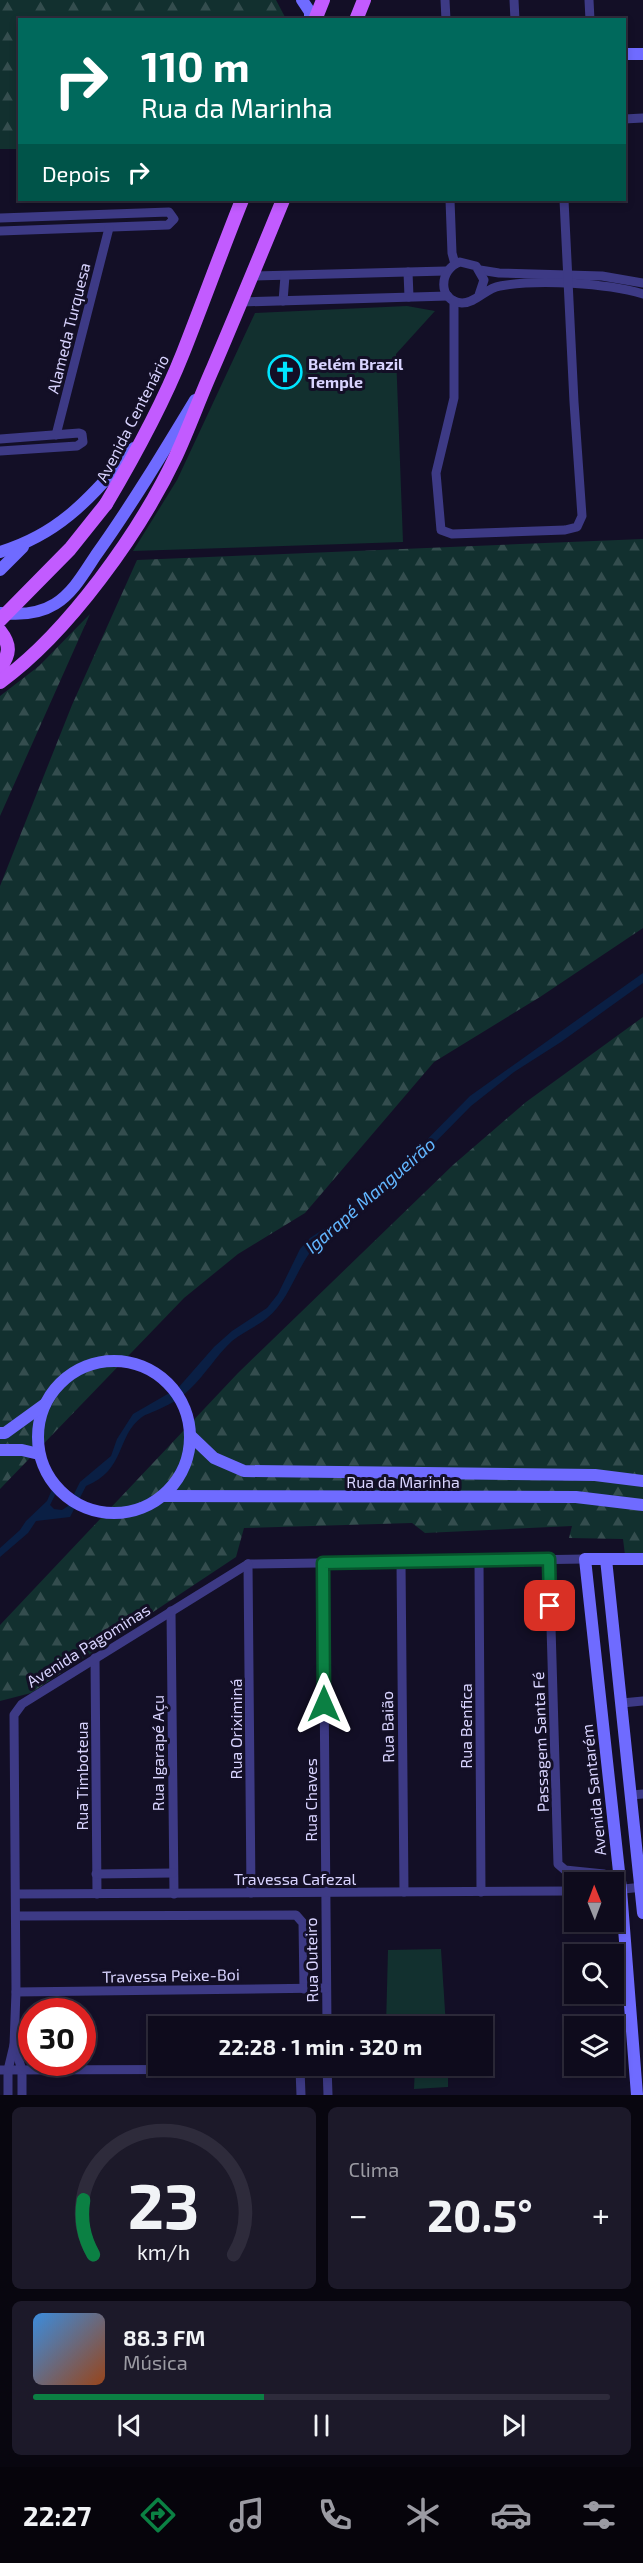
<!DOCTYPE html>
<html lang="pt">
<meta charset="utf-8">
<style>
:root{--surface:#0e0b1c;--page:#1c1929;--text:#f1f3f6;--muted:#9b9ba3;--line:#2e2b3b;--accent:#0b8043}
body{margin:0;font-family:"Exo 2",sans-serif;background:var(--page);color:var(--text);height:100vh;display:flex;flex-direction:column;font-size:22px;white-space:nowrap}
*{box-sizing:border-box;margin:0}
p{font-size:20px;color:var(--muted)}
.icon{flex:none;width:33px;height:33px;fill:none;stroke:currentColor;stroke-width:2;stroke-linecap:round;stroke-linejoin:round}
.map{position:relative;height:2095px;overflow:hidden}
.details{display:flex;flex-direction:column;gap:12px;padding:12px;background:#08060f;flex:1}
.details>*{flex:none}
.guide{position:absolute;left:18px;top:18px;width:608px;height:183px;border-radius:0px;box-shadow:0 3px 9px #0003,0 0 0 2px var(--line);background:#00695c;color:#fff;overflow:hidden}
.needle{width:39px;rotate:359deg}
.tools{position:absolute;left:564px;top:1872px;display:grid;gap:12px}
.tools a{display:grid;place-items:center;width:60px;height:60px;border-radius:0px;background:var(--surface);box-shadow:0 3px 9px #0003,0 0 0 2px var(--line);font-size:30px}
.speed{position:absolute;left:18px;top:1998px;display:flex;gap:12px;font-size:30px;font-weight:700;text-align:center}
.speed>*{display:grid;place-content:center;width:78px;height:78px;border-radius:50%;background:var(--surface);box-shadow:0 3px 9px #0003,0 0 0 2px var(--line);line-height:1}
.speed .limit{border:9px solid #d22;background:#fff;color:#111}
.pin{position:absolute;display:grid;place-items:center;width:51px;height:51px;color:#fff;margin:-26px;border-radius:12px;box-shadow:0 3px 9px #0006}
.me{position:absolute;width:66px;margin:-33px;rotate:0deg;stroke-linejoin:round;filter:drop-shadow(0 0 4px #0008)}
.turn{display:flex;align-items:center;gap:21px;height:126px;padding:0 24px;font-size:27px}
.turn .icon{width:78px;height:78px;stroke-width:2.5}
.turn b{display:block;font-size:42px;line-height:51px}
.then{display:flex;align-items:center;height:57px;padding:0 24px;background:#0003;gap:12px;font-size:22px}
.big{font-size:45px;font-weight:700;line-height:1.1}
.details .tile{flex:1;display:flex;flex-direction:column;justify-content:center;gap:9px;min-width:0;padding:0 21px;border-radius:9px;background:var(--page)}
.details .dial{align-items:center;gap:0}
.dial svg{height:156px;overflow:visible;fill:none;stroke:var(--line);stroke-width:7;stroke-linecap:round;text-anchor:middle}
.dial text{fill:var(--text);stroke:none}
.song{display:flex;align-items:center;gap:18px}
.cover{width:72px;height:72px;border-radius:9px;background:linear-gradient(135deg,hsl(210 70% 55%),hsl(20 70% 35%))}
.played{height:6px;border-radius:3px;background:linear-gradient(90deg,var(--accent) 40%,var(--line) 40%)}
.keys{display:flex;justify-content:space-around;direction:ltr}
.heat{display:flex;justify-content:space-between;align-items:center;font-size:33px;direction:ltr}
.details .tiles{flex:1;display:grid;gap:12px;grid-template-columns:1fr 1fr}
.tile:last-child{grid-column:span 2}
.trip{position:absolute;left:148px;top:2016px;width:345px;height:60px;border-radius:0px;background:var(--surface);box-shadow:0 3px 9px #0003,0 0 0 2px var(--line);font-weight:700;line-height:60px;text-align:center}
.dock{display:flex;height:96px;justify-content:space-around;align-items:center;background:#06040b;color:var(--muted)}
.dock .icon{width:42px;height:42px}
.dock .selected{color:var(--accent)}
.dock b{font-size:27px;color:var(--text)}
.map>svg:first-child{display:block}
.grass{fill:#12302f}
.forest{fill:url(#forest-firs)}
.water{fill:#0a1f44}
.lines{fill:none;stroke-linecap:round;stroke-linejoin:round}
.street{stroke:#3d3a85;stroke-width:9}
.secondary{stroke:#6f6bff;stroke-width:12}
.primary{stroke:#c25bff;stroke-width:14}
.primary-bridge{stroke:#c25bff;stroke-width:14}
.route-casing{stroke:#07532c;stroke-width:15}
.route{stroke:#0b8043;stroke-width:10}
.labels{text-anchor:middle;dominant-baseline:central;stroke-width:6;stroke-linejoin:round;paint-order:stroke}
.street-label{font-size:16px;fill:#d9d4ff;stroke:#130f26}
.poi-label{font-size:16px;font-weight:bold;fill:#d9d4ff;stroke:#130f26;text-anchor:start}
.water-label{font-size:18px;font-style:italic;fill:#62b6ff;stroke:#130f26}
</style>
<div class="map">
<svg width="643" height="2095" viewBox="0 0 643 2095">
<defs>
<pattern id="forest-firs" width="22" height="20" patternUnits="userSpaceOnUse" patternTransform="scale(1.5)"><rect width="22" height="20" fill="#12302f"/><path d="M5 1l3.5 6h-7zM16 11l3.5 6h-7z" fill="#344d4e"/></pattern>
</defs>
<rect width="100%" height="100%" fill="#130f26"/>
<g class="grass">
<polygon points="407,306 435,311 396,354 403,542 133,551 177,480 255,313"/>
<polygon points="441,1949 446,2026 386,2026 388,1950"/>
<polygon points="415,2066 448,2066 448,2087 414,2089"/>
</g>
<g class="forest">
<polygon points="0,0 276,0 286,19 20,20 19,149 0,149"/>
<polygon points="643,539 643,928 540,997 434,1062 305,1213 238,1254 184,1298 0,1489 0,886 72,705 137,560"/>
<polygon points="90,614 0,816 0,696 39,666"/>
<polygon points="643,1017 643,1554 625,1555 623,1539 569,1538 572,1526 425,1533 412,1523 244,1528 236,1557 31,1693 0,1701 0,1625 238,1373 453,1165 526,1102"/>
</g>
<path class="water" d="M643,973v10l-82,59 -47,30 -43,34 -63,64 -90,73c-21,21 -27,56 -51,75 -11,9 -24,14 -35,23 -16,15 -27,34 -42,48 -10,10 -23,17 -35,22 -4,2 -9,3 -13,6 -26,19 -16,53 -56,69l-16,31 -34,4 -8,12 -28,24v-9l20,-18 6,-9 21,-20 7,-16 1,10 -5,10 4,4 8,1 6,-4 12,-24 31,-26 6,-17 16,-25 45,-26 36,-41 18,-16 35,-23 11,-14 22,-45 10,-11 27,-18 61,-51 72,-73z"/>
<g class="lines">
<g class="street">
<polyline points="445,0 446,20"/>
<polyline points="514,0 515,20"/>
<polyline points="589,0 590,20"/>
<polyline points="624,119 643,118"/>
<polyline points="450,200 452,253 455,264"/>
<polyline points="0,218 169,212 174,219 168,225 0,231"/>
<polyline points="480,270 499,273 602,276 643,283"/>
<polyline points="408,272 409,297"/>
<polyline points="252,276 446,271"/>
<path d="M479,295l5,-15 -8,-14 -16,-4c-21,7 -23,39 2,41 14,0 24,-15 38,-17 38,-7 106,-3 143,8"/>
<polyline points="283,301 285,276"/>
<polyline points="454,301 454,398 436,473 441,530 452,534 565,530 577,527 582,516 574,402 564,200"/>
<polyline points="241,302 448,296"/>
<polyline points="56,435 109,228"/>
<polyline points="0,439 79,433 82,434 83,442 77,446 0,451"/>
<polyline points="549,1559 558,1864 565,1870 604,1874 611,1882"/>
<polyline points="479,1560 481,1892"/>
<polyline points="401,1562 404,1892"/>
<polyline points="323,1563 327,2026"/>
<polyline points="248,1564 585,1559"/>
<polyline points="248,1564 251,1893"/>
<polyline points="171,1611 174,1894"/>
<polyline points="95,1658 97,1894"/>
<polyline points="622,1703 643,1701"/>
<polyline points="632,1795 643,1794"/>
<polyline points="96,1874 173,1873"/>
<polyline points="614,1890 643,1887"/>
<polyline points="17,1894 574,1891"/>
<polyline points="17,1916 296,1915 303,1923 304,1989"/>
<polyline points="16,1992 326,1988"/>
<polyline points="14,2045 22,2070 22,2095"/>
<polyline points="327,2066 328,2095"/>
<polyline points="300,2069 301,2095"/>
<polyline points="0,2070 328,2069"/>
<polyline points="8,2095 8,2070 14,2045 16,1992 14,1715 22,1704 248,1564"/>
</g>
<g class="secondary">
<polyline points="302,0 310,12 310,20"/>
<polyline points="624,54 643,54"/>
<path d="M0,552c63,-19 92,-57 134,-104"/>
<polyline points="0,570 23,547"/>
<path d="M1,613c18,2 38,1 54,-9 18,-11 29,-31 41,-49 35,-49 67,-102 99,-155"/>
<circle cx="114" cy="1437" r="76"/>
<polyline points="0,1433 5,1433 45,1404"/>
<polyline points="191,1436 214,1458 244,1471 595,1475 643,1481"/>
<polyline points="0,1450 22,1450 39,1454"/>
<polyline points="163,1496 576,1497 643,1505"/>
<polyline points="606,1559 643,1913"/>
<polyline points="637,2095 621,1890 585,1559 643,1559"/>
</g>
<g class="primary">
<polyline points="315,20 323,0"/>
<polyline points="356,20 364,0"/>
<path d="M106,504c29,-49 56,-98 77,-151 20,-51 39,-103 59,-153"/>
<path d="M0,631c11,14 10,23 0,37"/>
<path d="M0,682c68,-49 140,-150 176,-226 13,-28 24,-59 37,-88 24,-56 47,-112 70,-168"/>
</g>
<polyline class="primary-bridge" points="0,620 70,549 106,504"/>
</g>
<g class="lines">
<g class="route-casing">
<polyline id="route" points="324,1704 323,1563 549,1559 550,1606"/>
</g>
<use href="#route" class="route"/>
</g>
<defs>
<g id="church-ring" transform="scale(1.725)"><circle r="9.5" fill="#130f26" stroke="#00e5ff" stroke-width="1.5"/><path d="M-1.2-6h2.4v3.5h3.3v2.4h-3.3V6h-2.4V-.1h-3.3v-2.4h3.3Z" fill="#00e5ff"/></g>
</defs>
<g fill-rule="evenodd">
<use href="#church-ring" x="285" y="372"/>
</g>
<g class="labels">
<g class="street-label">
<text transform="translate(68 328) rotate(-76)">Alameda Turquesa</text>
<text transform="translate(132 418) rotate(-63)">Avenida Centenário</text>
<text x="403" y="1481">Rua da Marinha</text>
<text transform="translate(88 1645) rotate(-32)">Avenida Pagominas</text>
<text transform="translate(465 1726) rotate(-90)">Rua Benfica</text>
<text transform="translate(387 1727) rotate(-91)">Rua Baião</text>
<text transform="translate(235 1729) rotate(-90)">Rua Oriximiná</text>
<text transform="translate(540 1742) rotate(-92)">Passagem Santa Fé</text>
<text transform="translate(157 1753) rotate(-90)">Rua Igarapé Açu</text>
<text transform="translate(81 1776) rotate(-90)">Rua Timboteua</text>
<text transform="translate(593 1790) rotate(-96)">Avenida Santarém</text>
<text transform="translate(310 1800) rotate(-90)">Rua Chaves</text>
<text x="295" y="1878">Travessa Cafezal</text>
<text transform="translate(311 1960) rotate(-91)">Rua Outeiro</text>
<text transform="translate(171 1975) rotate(-1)">Travessa Peixe-Boi</text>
</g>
<g class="poi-label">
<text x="308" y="363">Belém Brazil<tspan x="308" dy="18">Temple</tspan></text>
</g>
<g class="water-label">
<text transform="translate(370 1195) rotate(-41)">Igarapé Mangueirão</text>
</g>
</g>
</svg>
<div class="tools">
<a><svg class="needle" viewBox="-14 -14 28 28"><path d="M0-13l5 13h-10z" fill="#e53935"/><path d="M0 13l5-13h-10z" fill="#9b9ba3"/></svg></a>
<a><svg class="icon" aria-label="search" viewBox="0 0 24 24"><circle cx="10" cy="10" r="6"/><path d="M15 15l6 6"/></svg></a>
<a><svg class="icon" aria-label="layers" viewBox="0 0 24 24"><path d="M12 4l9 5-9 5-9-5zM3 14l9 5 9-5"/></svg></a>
</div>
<div class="speed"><div class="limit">30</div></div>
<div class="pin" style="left:550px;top:1606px;background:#d93025"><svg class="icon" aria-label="arrive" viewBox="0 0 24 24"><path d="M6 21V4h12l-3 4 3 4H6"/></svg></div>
<svg class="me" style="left:324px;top:1704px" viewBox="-20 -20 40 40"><path d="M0-17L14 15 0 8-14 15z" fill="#0b8043" stroke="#fff" stroke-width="4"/></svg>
<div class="trip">22:28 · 1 min · 320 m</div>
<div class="guide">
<div class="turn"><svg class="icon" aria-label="right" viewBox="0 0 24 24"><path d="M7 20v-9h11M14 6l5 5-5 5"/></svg><div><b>110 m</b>Rua da Marinha</div></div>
<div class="then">Depois<svg class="icon" aria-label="right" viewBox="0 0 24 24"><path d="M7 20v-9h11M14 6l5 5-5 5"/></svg></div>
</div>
</div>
<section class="details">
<div class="tiles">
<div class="tile dial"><svg viewBox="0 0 100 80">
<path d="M14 69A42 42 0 1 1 86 69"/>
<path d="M14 69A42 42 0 0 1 9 41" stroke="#0b8043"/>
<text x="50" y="56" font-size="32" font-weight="700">23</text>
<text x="50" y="72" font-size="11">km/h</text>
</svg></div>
<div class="tile"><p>Clima</p>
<div class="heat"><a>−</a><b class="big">20.5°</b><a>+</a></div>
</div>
<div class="tile">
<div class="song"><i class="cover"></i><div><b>88.3 FM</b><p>Música</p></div></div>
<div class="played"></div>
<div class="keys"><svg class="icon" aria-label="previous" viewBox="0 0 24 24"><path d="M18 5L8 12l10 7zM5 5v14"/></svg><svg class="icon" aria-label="pause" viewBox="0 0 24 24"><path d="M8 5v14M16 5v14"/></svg><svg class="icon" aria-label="next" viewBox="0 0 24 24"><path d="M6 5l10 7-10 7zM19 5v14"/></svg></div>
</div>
</div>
</section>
<nav class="dock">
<b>22:27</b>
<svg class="icon selected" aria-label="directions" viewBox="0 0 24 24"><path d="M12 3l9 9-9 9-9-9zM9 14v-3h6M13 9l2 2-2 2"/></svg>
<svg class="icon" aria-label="music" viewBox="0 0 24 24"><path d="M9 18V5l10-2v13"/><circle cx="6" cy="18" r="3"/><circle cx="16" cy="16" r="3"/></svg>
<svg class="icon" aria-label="phone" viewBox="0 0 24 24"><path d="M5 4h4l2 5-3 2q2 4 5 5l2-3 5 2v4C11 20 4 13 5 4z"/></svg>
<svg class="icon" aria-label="climate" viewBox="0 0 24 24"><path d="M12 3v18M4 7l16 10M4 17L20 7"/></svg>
<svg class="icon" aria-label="car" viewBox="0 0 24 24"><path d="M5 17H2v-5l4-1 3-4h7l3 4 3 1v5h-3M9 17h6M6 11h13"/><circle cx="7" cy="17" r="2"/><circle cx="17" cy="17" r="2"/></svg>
<svg class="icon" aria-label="filters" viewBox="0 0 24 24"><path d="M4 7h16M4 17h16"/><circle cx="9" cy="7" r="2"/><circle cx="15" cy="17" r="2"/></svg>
</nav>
